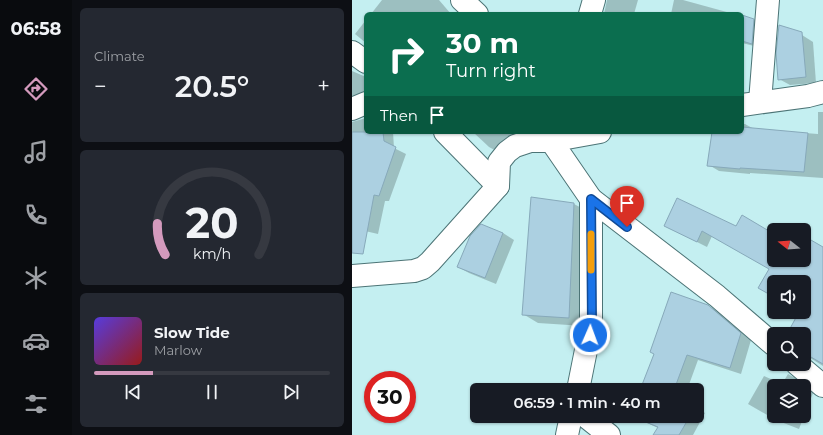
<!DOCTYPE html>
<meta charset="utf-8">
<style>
:root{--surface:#171b24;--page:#242831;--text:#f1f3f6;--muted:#9ea1a6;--line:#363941;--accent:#d49abd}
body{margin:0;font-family:Montserrat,sans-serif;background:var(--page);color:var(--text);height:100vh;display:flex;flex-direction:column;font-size:15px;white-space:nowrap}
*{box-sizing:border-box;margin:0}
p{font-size:13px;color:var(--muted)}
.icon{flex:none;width:22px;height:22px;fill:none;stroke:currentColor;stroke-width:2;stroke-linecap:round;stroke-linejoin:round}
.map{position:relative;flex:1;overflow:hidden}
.details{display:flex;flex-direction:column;gap:8px;padding:8px;background:#0d0f14;width:280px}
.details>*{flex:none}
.banner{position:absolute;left:12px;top:12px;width:380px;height:122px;border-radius:6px;box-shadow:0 1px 3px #0004;background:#0b6e4f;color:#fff;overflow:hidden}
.needle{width:26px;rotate:287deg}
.tools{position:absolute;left:415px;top:223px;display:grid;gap:8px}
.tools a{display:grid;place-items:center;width:44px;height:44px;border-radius:6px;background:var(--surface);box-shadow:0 1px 3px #0004;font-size:20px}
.speed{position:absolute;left:12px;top:371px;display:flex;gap:8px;font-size:20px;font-weight:700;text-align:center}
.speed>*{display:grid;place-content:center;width:52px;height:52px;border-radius:50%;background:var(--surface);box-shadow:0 1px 3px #0004;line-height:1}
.speed .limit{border:6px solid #d22;background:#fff;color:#111}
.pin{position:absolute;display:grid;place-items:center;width:34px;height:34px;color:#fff;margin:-41px -17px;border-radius:50% 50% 50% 0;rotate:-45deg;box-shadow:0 0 4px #0007}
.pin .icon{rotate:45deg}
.me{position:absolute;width:44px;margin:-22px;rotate:2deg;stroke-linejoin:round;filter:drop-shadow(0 0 3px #0008)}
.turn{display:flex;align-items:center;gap:14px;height:84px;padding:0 16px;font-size:18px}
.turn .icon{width:52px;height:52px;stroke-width:2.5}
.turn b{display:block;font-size:28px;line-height:34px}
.then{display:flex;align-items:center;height:38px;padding:0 16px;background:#0003;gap:8px;font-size:15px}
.big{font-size:30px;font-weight:600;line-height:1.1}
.details .card{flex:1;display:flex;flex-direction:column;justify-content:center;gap:6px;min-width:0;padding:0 14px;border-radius:6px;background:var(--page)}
.details .dial{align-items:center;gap:0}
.dial svg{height:104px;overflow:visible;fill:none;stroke:var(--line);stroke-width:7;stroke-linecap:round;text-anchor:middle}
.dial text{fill:var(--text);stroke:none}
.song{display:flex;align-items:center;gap:12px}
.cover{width:48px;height:48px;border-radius:6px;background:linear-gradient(135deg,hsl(250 70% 55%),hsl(0 70% 35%))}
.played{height:4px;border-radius:2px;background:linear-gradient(90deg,var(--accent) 25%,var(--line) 25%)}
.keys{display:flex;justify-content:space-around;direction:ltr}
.heat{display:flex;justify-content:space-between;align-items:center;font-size:22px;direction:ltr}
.trip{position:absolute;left:118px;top:383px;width:234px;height:40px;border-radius:6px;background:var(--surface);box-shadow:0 1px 3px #0004;font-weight:600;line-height:40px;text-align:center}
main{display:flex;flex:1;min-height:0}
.tab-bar{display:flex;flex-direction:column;width:72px;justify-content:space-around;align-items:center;background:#090b0e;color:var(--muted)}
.tab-bar .icon{width:28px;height:28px}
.tab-bar .on{color:var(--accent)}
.tab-bar b{font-size:18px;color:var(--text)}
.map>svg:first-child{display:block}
.shadow{fill:#0003;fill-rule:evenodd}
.building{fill:#acd0e1;stroke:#87a9ba}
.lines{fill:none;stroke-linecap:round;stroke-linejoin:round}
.minor-casing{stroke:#4c7476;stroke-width:24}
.minor{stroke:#fff;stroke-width:22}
.route-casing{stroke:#114b97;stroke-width:10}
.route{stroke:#1a73e8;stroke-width:7}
.slow{stroke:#f59e0b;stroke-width:7}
</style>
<main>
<nav class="tab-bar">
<b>06:58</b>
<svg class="icon on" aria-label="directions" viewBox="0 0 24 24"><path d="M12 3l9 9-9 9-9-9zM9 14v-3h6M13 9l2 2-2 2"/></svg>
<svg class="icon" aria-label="music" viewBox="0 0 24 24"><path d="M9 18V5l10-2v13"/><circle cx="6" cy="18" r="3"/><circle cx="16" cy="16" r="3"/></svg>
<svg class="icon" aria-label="phone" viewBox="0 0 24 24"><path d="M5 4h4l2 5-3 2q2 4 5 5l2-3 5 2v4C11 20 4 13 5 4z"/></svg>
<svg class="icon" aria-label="climate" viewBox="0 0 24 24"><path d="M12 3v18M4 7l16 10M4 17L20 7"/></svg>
<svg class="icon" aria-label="car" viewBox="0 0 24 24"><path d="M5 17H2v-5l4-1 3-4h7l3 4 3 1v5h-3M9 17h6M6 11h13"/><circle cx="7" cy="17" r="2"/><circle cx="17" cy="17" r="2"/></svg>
<svg class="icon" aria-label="filters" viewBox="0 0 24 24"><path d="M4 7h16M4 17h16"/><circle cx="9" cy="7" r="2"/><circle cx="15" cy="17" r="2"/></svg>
</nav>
<section class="details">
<div class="card"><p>Climate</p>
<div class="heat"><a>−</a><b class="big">20.5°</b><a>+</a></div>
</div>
<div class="card dial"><svg viewBox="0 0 100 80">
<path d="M14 69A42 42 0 1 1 86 69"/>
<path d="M14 69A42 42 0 0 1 8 45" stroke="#d49abd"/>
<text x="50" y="56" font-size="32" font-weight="700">20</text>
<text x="50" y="72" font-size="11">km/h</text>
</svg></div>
<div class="card">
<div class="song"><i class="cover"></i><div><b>Slow Tide</b><p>Marlow</p></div></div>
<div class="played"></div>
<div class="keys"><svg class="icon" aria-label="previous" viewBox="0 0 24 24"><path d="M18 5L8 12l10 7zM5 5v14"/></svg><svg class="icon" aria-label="pause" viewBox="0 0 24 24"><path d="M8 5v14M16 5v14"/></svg><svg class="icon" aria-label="next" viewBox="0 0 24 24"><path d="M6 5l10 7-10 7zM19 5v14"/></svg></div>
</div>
</section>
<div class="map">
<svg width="471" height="435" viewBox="0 0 471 435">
<rect width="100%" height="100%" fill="#c4eff1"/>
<g class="shadow">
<polygon points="30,0 87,0 99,14 19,14"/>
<polygon points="255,0 286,0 282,14 252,14"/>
<polygon points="322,0 331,0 382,14 319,14"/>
<polygon points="390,16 401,19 408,24 402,46 390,43"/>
<polygon points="14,20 14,43 3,34"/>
<polygon points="450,35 461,42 464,83 438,85 427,79"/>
<polygon points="0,71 14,77 14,85 11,101 0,109"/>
<polygon points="466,112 471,112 471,178 398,173 398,174 367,171 357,165 361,132 390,132 390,124 393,124 402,129 466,134"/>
<polygon points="14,118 14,132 41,132 42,148 54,154 37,201 33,201 26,234 0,228 0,122"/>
<polygon points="121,132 166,132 169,136 148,153 137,147"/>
<polygon points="180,198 222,204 237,212 232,326 186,323 171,314"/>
<polygon points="313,226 385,227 422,240 422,260 452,260 452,237 471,248 471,366 452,354 452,334 436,334 448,312 452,312 452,282 422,282 422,296 418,268 360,236 355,247"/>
<polygon points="151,233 162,240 144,284 117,273 106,267"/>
<polygon points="356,306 367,312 399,340 389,374 346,360 335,390 289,390"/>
<path d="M436,374l9,5 16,14 -14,36 -23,-9 -28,-16 16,-28 18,8zM422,386h30v30h-30z"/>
<polygon points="345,408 353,413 341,435 307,435 306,428 280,416 345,416"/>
</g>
<g class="building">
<polygon points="390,15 402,19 400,44 390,41"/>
<polygon points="427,25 450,32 454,77 426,80 424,53"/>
<polygon points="390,127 456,133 452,172 388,168 388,169 355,166 360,132 390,132"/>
<polygon points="0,132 31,132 32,141 44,147 27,196 22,195 11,254 0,253"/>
<polygon points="179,197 222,203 217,318 170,315"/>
<polygon points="325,198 384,226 390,215 422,234 422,260 452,260 452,236 471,247 471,364 452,353 452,334 435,334 447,312 452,312 452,282 422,282 422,297 406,288 417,269 350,231 345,242 312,226"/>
<polygon points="129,224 151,233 133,278 105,267 118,236"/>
<polygon points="319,292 356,305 389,333 378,368 335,355 322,390 288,390 302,354 298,352"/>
<polygon points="279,416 338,416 327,435 301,435 306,427"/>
</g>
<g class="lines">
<g class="minor-casing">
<g id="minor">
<polyline points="110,0 125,14"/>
<polyline points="238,14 242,0"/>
<polyline points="0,52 14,62"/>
<polyline points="408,102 416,0"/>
<polyline points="390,105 456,96 471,92"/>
<polyline points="0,109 14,103"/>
<polyline points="93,132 146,186"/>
<polyline points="193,132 239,199 239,325 226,390"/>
<polyline points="239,199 365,296 422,345"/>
<polyline points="0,276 62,271 71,268 78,262 146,186 147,162 155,152 163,146 178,141 198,141 248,132"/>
<polyline points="445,364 471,386"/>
<polyline points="233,416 257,435"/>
<polyline points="215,435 219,416"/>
</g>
</g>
<use href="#minor" class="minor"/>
</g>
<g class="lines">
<g class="route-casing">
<polyline id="route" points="238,335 240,325 239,199 275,227"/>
</g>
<use href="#route" class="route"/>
<polyline class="slow" points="239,234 239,270"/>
</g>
</svg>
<div class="tools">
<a><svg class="needle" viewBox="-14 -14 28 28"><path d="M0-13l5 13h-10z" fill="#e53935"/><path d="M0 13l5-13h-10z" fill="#9ea1a6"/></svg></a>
<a><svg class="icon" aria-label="sound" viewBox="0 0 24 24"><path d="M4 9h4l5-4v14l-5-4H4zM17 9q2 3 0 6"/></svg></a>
<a><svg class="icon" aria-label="search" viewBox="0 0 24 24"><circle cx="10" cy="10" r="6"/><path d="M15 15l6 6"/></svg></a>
<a><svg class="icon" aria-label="layers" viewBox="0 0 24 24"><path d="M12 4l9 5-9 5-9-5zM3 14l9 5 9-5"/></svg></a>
</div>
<div class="speed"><div class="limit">30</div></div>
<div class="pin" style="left:275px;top:227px;background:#d93025"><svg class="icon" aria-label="arrive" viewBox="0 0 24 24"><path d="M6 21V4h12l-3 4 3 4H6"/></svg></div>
<svg class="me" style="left:238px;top:335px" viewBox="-20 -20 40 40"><circle r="17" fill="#1a73e8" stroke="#fff" stroke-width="3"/><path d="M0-11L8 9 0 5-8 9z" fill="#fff"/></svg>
<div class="trip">06:59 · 1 min · 40 m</div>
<div class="banner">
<div class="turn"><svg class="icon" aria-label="right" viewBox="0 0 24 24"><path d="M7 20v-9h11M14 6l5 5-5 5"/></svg><div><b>30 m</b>Turn right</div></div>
<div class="then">Then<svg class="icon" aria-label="arrive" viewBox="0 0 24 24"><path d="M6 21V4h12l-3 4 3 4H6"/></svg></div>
</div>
</div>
</main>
